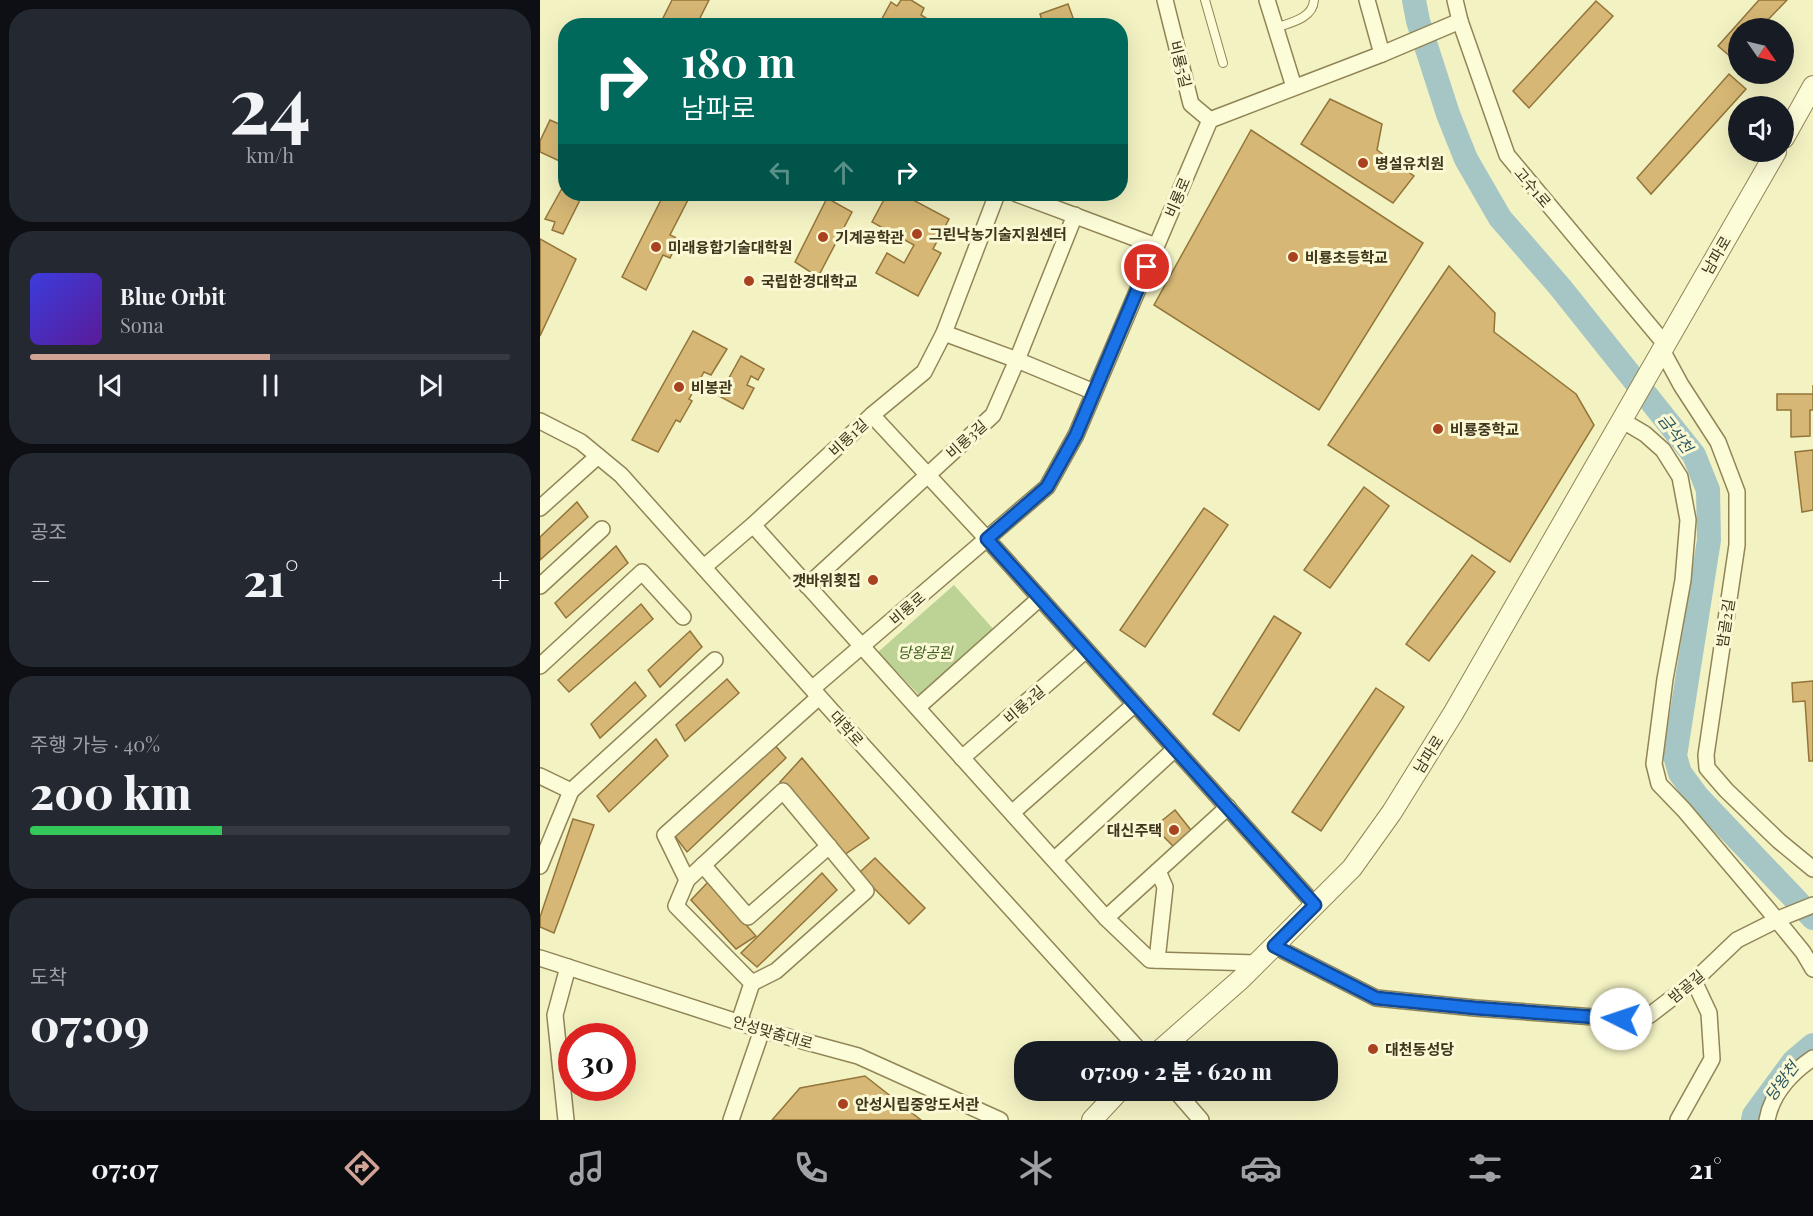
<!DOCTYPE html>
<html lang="ko">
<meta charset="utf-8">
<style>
:root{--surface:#171b24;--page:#242831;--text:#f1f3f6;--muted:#9ea1a6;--line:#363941;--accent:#d0a395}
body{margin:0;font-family:"Playfair Display","Noto Sans KR",serif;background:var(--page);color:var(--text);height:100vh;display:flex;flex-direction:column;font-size:22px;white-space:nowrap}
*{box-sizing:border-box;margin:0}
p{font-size:20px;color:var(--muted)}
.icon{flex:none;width:33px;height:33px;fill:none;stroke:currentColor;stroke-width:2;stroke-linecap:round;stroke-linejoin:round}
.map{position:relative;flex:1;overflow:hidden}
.side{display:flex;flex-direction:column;gap:9px;padding:9px;background:#0d0f14;width:540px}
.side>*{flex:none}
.banner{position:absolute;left:18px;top:18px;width:570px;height:183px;border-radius:24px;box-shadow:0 6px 24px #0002;background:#00695c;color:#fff;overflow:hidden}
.needle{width:39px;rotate:124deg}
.buttons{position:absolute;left:1188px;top:18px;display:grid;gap:12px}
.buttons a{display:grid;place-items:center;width:66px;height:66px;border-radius:50%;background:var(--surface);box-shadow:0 6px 24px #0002;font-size:30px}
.speed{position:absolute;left:18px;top:1023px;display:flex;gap:12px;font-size:30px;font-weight:700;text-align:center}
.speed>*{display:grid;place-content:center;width:78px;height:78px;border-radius:50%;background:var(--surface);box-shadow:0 6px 24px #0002;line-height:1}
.speed .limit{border:9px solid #d22;background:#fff;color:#111}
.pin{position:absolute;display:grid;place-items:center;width:51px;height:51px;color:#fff;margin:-26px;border:3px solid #fff;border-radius:50%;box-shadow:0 2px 6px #0007}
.me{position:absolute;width:66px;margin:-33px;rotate:274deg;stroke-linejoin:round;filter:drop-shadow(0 0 4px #0008)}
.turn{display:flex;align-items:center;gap:21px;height:126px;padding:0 24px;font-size:27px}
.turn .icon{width:78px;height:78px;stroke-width:2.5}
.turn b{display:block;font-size:42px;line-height:51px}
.lanes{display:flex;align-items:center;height:57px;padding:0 24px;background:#0003;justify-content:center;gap:30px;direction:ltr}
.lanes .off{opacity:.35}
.big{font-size:45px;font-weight:800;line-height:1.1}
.side .card{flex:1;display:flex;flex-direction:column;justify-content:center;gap:9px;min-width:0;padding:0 21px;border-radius:24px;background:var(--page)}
.side .dial{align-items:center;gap:0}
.dial b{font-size:78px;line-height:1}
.song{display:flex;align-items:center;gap:18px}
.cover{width:72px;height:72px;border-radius:9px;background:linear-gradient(135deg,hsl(240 70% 55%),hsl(270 70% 35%))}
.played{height:6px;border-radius:3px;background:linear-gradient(90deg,var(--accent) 50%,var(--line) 50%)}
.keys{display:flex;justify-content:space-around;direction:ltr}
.heat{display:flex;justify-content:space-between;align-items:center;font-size:33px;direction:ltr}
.charge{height:9px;border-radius:4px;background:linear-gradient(90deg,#34c759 40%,var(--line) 0)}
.trip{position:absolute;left:474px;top:1041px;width:324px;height:60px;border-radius:24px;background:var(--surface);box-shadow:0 6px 24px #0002;font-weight:800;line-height:60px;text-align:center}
.tabs{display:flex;height:96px;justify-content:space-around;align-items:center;background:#090b0e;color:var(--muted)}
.tabs .icon{width:42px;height:42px}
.tabs .selected{color:var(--accent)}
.tabs b{font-size:27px;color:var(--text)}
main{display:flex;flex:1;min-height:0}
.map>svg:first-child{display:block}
.green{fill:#bcd395}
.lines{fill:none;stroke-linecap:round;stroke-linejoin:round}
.river{stroke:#a6c6c5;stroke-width:24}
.building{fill:#d6b775;stroke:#93753a;stroke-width:1.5}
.service-casing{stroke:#918557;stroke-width:10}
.minor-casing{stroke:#918557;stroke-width:18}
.tertiary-casing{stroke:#918557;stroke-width:22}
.service{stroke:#fdfcd8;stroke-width:8}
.minor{stroke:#fdfcd8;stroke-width:15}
.tertiary{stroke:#fdfcd8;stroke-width:20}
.route-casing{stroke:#114b97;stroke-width:15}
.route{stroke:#1a73e8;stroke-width:10}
.poi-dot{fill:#a8421f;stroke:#faf9d4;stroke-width:2}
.labels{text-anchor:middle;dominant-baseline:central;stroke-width:6;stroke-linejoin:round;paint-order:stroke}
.street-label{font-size:15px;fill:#3f361d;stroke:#faf9d4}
.poi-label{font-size:15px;font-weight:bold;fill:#3f361d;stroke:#faf9d4;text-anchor:start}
.park-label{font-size:15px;font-style:italic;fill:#3e5e21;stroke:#faf9d4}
.water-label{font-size:16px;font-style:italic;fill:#2a5560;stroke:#faf9d4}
</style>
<main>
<section class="side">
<div class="card dial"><b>24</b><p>km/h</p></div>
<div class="card">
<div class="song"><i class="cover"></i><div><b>Blue Orbit</b><p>Sona</p></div></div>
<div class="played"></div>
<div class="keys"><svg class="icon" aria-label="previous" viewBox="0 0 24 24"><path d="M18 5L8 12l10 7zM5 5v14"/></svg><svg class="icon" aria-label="pause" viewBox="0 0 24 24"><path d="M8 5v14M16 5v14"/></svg><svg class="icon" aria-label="next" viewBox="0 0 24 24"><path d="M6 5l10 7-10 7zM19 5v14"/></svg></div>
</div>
<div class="card"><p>공조</p>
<div class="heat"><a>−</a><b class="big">21°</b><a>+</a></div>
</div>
<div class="card"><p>주행 가능 · 40%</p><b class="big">200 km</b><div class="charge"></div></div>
<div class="card"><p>도착</p><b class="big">07:09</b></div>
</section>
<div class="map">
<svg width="1273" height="1120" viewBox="0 0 1273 1120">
<rect width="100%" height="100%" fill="#f3f2c3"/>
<polygon class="green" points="414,585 455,631 382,698 338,652"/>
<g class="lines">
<g class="river">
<polyline points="874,0 878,21 908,114 926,159 960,218 1020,287 1154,455 1168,490 1169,540 1135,756 1140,773 1157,796 1273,918"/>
<polyline points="1213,1120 1214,1115 1253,1062 1273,1045"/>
</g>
</g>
<g class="building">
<polygon points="132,0 169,0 156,26 119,26"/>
<polygon points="361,0 371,0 384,8 381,15 389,20 385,26 338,26 351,2 357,6"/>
<polygon points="1219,0 1247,0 1220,28 1198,28 1198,52 1192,58 1178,46"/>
<polygon points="1056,1 1073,16 989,108 973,91"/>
<polygon points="528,4 536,26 504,26 500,14"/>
<polygon points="1189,74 1206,89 1111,194 1097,178"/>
<polygon points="790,99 842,124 837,150 874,176 853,203 761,144"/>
<polygon points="10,120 26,127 26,164 0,152 0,141"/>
<polygon points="711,130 883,243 779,410 614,305"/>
<polygon points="26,181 26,194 43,194 23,234 12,230 15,222 5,219"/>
<polygon points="124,194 151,194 130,235 139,239 130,258 123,255 106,290 82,277"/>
<polygon points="347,194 362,194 409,219 393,249 401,253 378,296 336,273 347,253 364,263 374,245 332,222"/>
<polygon points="287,198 312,212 278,277 255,262"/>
<polygon points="0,239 36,259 0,336"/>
<polygon points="909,266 955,313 954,332 1036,394 1054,425 970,562 788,445"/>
<polygon points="153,331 187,349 171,375 164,372 149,399 152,401 140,422 136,420 118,452 92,440"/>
<polygon points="201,356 224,369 218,380 211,376 207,385 214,388 203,409 179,396"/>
<polygon points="1273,385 1273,410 1270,410 1270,436 1251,437 1251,410 1237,410 1237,394 1273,394"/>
<polygon points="1273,450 1273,510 1262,512 1255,452"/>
<polygon points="824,487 849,506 790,588 764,570"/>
<polygon points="37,502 48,517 0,560 0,537"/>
<polygon points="664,508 688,525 605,647 580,630"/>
<polygon points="76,546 88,563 26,618 15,603"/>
<polygon points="932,555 955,572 889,661 866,644"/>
<polygon points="101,604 113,619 29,692 18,680"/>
<polygon points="734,616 761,633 699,731 673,714"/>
<polygon points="150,631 162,647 120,687 108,670"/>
<polygon points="187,679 199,693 145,741 136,725"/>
<polygon points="1273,681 1273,761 1269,761 1265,701 1253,702 1252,683"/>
<polygon points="95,682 106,696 60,738 51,724"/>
<polygon points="836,688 864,707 781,831 752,812"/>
<polygon points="116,739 128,756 69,812 57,796"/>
<polygon points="233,743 246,758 147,852 134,835"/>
<polygon points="262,758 329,838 304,855 240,782"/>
<polygon points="635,810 654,834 636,849 614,827"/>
<polygon points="33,819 54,825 14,933 0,927 0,917"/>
<polygon points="335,858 385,908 369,924 319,873"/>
<polygon points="282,873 297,890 217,967 201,953"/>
<polygon points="168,882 216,936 196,949 151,900"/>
<polygon points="325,1076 381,1120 232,1120 260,1088"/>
</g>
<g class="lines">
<g class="service-casing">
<g id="service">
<polyline points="665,0 683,63"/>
<path d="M735,28c14,-5 38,-9 39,-28"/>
</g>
</g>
<g class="minor-casing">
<g id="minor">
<polyline points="625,0 651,104 670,120"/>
<polyline points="727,0 754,87"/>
<polyline points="827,0 842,54"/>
<polyline points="915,0 920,21 967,155 1125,344"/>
<polyline points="477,194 616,246"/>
<polyline points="404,333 477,360 554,392"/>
<polyline points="1122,350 1141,385 1178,442 1197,492 1197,545 1166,755 1167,768 1186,790 1239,841 1273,869"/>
<polyline points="332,415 447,539 775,905"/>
<polyline points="0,421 41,442 81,475 307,728 601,1052"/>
<polyline points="1083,421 1105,434 1123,450 1140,477 1148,520 1143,580 1125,679 1114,764 1119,784 1144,810 1227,908 1263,952 1273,969"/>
<polyline points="0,508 58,456"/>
<polyline points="213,525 566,918 610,960 717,963"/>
<polyline points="164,567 213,525 332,415 384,372 404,333 457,194"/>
<polyline points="0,586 62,529"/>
<polyline points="267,586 453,415 477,360 535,215"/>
<polyline points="0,666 102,572 143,617"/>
<polyline points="273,688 507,487 536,435 670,120 842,54 920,21"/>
<polyline points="378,707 500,598"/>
<polyline points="422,758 546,650"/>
<polyline points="0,776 31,791 0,866"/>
<polyline points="31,791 175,660"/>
<polyline points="473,812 595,704"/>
<polyline points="515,859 635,749"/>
<polyline points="163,865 208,917 289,846"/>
<polyline points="147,880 243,791 326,891 236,971 212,983"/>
<polyline points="566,918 688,807"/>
<polyline points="734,946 836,998 935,1008 1081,1019 1110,1015 1154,981 1197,940 1243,917 1273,905"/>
<polyline points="0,958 222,1030 318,1056 460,1120"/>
<polyline points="617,960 625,887 618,871"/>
<polyline points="199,1022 212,983 136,906 147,880 125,835 279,697"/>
<polyline points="635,1090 661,1120"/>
<polyline points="26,1120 15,1015 28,967"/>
<polyline points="191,1120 222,1030"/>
<polyline points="1138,1120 1172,1059 1169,1013 1154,981"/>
<path d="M1227,1120c5,-27 24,-47 46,-62"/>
</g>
</g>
<g class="tertiary-casing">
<g id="tertiary">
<polyline points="1244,138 1273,86"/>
<polyline points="618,1052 701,979 812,868 852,812 914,712 1236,152"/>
<polyline points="552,1120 580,1090"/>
</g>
</g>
<use href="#service" class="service"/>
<use href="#minor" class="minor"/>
<use href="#tertiary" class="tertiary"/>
</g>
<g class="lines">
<g class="route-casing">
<polyline id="route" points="607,267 536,435 507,487 447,539 775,905 734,946 836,998 935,1008 1081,1019"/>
</g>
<use href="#route" class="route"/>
</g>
<g class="poi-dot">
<circle cx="823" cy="163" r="6"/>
<circle cx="377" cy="234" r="6"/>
<circle cx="283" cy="237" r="6"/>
<circle cx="116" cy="247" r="6"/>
<circle cx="753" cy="257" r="6"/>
<circle cx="209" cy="281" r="6"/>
<circle cx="139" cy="387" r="6"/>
<circle cx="898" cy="429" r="6"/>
<circle cx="333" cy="580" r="6"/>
<circle cx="634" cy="830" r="6"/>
<circle cx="833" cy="1049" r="6"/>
<circle cx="303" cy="1104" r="6"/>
</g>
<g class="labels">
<g class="street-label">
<text transform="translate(641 64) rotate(76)">비룡5길</text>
<text transform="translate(993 187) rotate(50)">고수1로</text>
<text transform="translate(637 197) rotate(-67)">비룡로</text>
<text transform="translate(1176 255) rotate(-60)">남파로</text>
<text transform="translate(308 437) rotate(-43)">비룡1길</text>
<text transform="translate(426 439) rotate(-42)">비룡3길</text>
<text transform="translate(367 608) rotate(-41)">비룡로</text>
<text transform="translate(1185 623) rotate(-81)">밤골2길</text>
<text transform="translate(484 704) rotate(-41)">비룡2길</text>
<text transform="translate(307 728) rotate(48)">대학로</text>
<text transform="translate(888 754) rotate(-58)">남파로</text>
<text transform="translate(1146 986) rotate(-40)">밤골길</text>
<text transform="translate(233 1032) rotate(16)">안성맞춤대로</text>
</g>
<g class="poi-label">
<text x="835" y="163">병설유치원</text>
<text x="389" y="234">그린낙농기술지원센터</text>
<text x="295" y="237">기계공학관</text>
<text x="128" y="247">미래융합기술대학원</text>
<text x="765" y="257">비룡초등학교</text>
<text x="221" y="281">국립한경대학교</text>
<text x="151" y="387">비봉관</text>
<text x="910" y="429">비룡중학교</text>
<text x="321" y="580" text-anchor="end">갯바위횟집</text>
<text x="622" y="830" text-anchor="end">대신주택</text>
<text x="845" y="1049">대천동성당</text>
<text x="315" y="1104">안성시립중앙도서관</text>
</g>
<g class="park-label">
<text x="385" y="652">당왕공원</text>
</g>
<g class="water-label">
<text transform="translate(1136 433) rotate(52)">금석천</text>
<text transform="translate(1241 1081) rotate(-53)">당왕천</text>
</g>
</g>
</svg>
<div class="buttons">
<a><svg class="needle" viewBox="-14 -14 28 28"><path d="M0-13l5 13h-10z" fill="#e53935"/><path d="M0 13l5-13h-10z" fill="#9ea1a6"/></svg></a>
<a><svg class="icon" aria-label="sound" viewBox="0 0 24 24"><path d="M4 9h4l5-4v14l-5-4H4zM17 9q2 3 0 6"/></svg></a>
</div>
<div class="speed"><div class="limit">30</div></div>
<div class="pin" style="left:607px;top:267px;background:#d93025"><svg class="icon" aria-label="arrive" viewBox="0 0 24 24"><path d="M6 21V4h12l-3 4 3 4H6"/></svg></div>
<svg class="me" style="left:1081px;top:1019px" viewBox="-20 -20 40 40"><circle r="19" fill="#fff"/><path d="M0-13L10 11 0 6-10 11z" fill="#1a73e8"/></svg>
<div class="trip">07:09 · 2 분 · 620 m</div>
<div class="banner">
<div class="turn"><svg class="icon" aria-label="right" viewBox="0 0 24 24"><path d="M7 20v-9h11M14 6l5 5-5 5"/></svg><div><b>180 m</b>남파로</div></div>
<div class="lanes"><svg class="icon off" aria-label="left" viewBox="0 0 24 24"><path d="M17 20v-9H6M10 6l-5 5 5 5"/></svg><svg class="icon off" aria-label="ahead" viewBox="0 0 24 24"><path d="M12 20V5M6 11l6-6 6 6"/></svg><svg class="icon" aria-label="right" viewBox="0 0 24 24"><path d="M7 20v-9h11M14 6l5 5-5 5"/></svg></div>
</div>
</div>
</main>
<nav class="tabs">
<b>07:07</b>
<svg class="icon selected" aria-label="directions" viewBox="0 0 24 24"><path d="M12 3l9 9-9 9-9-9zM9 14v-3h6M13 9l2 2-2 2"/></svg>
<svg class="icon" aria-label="music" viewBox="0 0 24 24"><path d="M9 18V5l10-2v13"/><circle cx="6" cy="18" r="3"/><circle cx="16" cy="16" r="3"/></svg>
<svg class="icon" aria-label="phone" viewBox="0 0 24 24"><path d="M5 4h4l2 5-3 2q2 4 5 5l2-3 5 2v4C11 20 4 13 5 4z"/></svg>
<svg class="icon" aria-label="climate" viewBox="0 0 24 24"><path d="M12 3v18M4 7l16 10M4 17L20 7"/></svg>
<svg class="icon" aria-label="car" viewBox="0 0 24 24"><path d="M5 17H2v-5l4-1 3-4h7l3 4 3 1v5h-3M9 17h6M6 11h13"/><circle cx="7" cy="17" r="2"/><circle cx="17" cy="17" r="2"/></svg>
<svg class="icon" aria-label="filters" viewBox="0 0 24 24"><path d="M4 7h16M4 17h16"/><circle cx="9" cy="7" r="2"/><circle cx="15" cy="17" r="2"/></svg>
<b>21°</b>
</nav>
